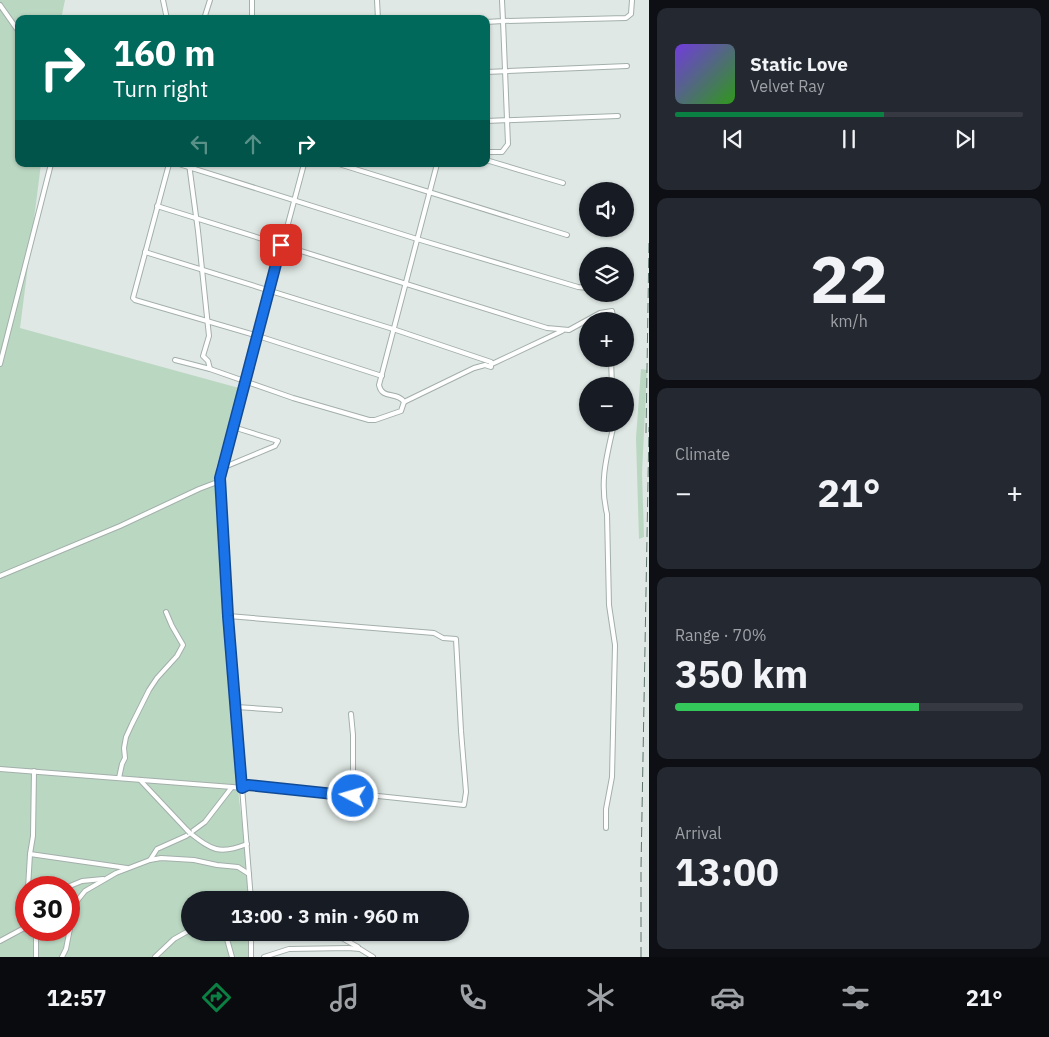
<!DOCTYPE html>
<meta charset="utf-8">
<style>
:root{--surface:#171b24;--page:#242831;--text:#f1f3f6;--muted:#9ea1a6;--line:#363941;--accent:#0b8043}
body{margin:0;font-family:"IBM Plex Sans",sans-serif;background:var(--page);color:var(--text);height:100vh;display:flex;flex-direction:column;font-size:19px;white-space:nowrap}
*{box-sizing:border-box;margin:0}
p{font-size:16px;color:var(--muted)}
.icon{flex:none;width:28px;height:28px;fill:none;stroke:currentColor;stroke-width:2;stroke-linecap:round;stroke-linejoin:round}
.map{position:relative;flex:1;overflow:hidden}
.details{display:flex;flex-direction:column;gap:8px;padding:8px;background:#0d0f14;width:400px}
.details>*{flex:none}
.guide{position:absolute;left:15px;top:15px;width:475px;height:152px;border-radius:10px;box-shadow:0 1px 4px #0004;background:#00695c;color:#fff;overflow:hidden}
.buttons{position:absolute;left:579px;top:182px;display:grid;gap:10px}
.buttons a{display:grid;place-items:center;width:55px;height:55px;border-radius:50%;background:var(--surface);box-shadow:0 1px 4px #0004;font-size:25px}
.speed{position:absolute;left:15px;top:876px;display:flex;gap:10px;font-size:25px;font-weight:700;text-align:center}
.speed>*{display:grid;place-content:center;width:65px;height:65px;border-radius:50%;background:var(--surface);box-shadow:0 1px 4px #0004;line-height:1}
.speed .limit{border:8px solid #d22;background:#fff;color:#111}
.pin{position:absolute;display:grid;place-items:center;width:42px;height:42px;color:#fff;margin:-21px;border-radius:10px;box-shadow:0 2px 8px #0006}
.me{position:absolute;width:55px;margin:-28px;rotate:276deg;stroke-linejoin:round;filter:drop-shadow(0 0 4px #0008)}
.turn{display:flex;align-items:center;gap:18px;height:105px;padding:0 15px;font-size:22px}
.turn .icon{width:65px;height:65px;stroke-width:2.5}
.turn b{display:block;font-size:35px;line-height:42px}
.lanes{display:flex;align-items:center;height:48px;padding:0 15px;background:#0003;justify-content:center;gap:25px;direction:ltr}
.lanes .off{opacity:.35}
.big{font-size:38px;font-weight:800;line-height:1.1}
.details .card{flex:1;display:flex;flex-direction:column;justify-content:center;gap:8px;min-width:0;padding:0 18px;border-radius:10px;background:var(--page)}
.details .dial{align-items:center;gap:0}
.dial b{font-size:65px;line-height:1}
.song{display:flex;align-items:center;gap:15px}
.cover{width:60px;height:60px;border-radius:8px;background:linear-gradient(135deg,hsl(260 70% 55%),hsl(110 70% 35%))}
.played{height:5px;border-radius:2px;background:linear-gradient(90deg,var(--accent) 60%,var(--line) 60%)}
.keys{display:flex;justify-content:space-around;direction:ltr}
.heat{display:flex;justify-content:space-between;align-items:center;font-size:28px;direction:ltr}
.charge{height:8px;border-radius:4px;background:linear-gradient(90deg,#34c759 70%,var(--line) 0)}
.trip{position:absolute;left:181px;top:891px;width:288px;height:50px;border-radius:25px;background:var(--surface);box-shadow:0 1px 4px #0004;font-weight:800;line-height:50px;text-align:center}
.tabs{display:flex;height:80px;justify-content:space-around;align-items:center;background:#090b0e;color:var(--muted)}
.tabs .icon{width:35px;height:35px}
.tabs .active{color:var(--accent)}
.tabs b{font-size:22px;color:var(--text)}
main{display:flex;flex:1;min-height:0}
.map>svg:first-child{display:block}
.green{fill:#bad7c2;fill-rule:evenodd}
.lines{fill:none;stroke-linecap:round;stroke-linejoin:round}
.minor-casing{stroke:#a3afab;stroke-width:6}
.minor{stroke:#fff;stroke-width:4}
.rail{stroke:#5d726c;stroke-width:1;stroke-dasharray:10 5;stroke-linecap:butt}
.minor-bridge-casing{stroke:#a3afab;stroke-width:6;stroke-linecap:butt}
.minor-bridge{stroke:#fff;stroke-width:4}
.route-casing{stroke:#114b97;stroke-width:12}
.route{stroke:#1a73e8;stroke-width:9}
</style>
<main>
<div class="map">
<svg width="649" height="957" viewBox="0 0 649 957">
<rect width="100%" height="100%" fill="#dfe8e4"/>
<g class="green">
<path d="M0,0h65l-4,19h-42v145h22l-21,164 219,60 -23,80 23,331 10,75v26h-59v32l60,1v24h-250zM26,888h43v42h-43z"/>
<polygon points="641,369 647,370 642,473 644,537 639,539 636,438"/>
</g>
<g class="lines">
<g class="minor-casing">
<g id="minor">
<polyline points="163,0 167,19"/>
<polyline points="252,0 252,19"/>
<polyline points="377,0 378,19"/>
<polyline points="0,5 19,32"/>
<polyline points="204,19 210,0"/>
<polyline points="486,22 503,21 502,0"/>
<polyline points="486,72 627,66"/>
<polyline points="486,121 618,116"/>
<polyline points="486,152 502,152 508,144 503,21 626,18 631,14 632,0"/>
<polyline points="486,160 563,183"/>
<polyline points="169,164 133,298 135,300 258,336 382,376"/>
<polyline points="179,164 417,239 578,287 588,288"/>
<polyline points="189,164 198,231 209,336 203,356 208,361 210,369"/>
<polyline points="339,164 567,235"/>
<polyline points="157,206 547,328 569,330 600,313 612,311 614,321"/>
<polyline points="145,252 393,329 491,362 491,367 485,365 474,368 404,402"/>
<polyline points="611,359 612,386"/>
<path d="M175,360l35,9 83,29 76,22h6l26,-9 3,-9c-7,-11 -22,-2 -25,-17l58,-221"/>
<polyline points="0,364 51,164"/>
<polyline points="492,364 562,331"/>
<polyline points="222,468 275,446 278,441 233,427"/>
<polyline points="0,576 120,526 199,489 220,481"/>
<polyline points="228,616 434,633 443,638 456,639 461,731 466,792 464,805 378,796 353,796"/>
<polyline points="236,707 280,710"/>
<polyline points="0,769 232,787 242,788 248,785 353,796 353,735 351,714"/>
<polyline points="119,778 122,764 125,758 124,748 126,737 132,724 149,690 157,678 177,656 183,645 172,626 166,612"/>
<polyline points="140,780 187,830"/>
<path d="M606,828v-19l6,-32 3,-132 -6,-40 -2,-91c-8,-32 0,-59 7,-90"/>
<path d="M190,833c22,17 29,22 57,11"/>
<polyline points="30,854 127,868"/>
<polyline points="150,860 161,858 194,860 217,865 238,867 249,874"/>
<polyline points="28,888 30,854 33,836 34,771"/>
<polyline points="65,888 82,881 103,879"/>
<polyline points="251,900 228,612 220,478 304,164"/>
<polyline points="36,930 36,957"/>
<polyline points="225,932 232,957"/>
<polyline points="251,932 251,957"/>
<polyline points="331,932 358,947"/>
<polyline points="0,941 26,927"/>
<polyline points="62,957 66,949 73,913 77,901 85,891 116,873 150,860 157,849 186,836 205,822 232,787"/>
<polyline points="155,957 174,939 190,930"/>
<polyline points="264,957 289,949 348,948 360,949 373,957"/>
</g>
</g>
<use href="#minor" class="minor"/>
<g class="rail">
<polyline points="646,433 649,243"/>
<polyline points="641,957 641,868 649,427"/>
</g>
<g class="minor-bridge-casing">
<polyline id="minor-bridge" points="187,830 190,833"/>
</g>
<use href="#minor-bridge" class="minor-bridge"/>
</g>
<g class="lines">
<g class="route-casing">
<polyline id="route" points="281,245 220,478 228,616 242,788 248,785 353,796"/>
</g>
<use href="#route" class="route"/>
</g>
</svg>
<div class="buttons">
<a><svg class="icon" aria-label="sound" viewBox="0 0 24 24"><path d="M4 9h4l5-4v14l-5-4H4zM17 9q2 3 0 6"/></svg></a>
<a><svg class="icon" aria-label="layers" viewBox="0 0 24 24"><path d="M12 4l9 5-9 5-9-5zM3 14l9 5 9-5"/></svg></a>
<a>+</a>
<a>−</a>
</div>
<div class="speed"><div class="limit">30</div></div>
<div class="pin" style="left:281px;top:245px;background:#d93025"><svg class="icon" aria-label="arrive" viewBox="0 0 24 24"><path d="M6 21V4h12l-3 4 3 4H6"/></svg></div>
<svg class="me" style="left:353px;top:796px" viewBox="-20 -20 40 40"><circle r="17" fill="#1a73e8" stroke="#fff" stroke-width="3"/><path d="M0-11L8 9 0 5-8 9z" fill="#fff"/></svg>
<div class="trip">13:00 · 3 min · 960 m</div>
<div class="guide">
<div class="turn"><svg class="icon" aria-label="right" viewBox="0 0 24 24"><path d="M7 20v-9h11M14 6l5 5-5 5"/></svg><div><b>160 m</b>Turn right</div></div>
<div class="lanes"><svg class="icon off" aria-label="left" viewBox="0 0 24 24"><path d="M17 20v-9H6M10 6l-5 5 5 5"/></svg><svg class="icon off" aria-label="ahead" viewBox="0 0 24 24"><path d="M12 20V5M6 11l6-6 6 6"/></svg><svg class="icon" aria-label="right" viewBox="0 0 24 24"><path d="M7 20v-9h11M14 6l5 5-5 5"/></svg></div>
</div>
</div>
<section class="details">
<div class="card">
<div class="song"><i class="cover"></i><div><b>Static Love</b><p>Velvet Ray</p></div></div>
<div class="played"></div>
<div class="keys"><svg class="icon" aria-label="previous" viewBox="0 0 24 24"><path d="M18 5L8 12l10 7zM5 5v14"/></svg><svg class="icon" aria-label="pause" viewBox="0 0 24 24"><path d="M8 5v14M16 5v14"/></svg><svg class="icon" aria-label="next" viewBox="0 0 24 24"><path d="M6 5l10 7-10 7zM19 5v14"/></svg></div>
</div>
<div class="card dial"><b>22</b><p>km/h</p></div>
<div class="card"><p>Climate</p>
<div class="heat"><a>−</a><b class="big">21°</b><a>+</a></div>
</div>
<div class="card"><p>Range · 70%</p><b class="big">350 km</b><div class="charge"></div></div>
<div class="card"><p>Arrival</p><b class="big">13:00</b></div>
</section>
</main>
<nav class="tabs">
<b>12:57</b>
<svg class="icon active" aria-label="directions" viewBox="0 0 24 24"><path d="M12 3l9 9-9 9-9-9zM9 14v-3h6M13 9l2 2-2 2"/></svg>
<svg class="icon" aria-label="music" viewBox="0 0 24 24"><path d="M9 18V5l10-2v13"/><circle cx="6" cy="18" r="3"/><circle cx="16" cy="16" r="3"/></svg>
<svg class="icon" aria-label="phone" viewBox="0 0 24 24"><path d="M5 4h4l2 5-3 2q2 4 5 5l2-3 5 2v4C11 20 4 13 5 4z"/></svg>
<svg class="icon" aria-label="climate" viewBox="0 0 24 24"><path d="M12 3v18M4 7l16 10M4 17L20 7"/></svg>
<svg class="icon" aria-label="car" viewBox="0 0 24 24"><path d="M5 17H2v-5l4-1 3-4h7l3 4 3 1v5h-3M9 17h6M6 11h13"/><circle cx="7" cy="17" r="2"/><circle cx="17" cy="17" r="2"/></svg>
<svg class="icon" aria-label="filters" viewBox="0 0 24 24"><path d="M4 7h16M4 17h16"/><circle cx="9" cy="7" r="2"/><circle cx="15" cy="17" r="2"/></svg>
<b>21°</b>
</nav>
